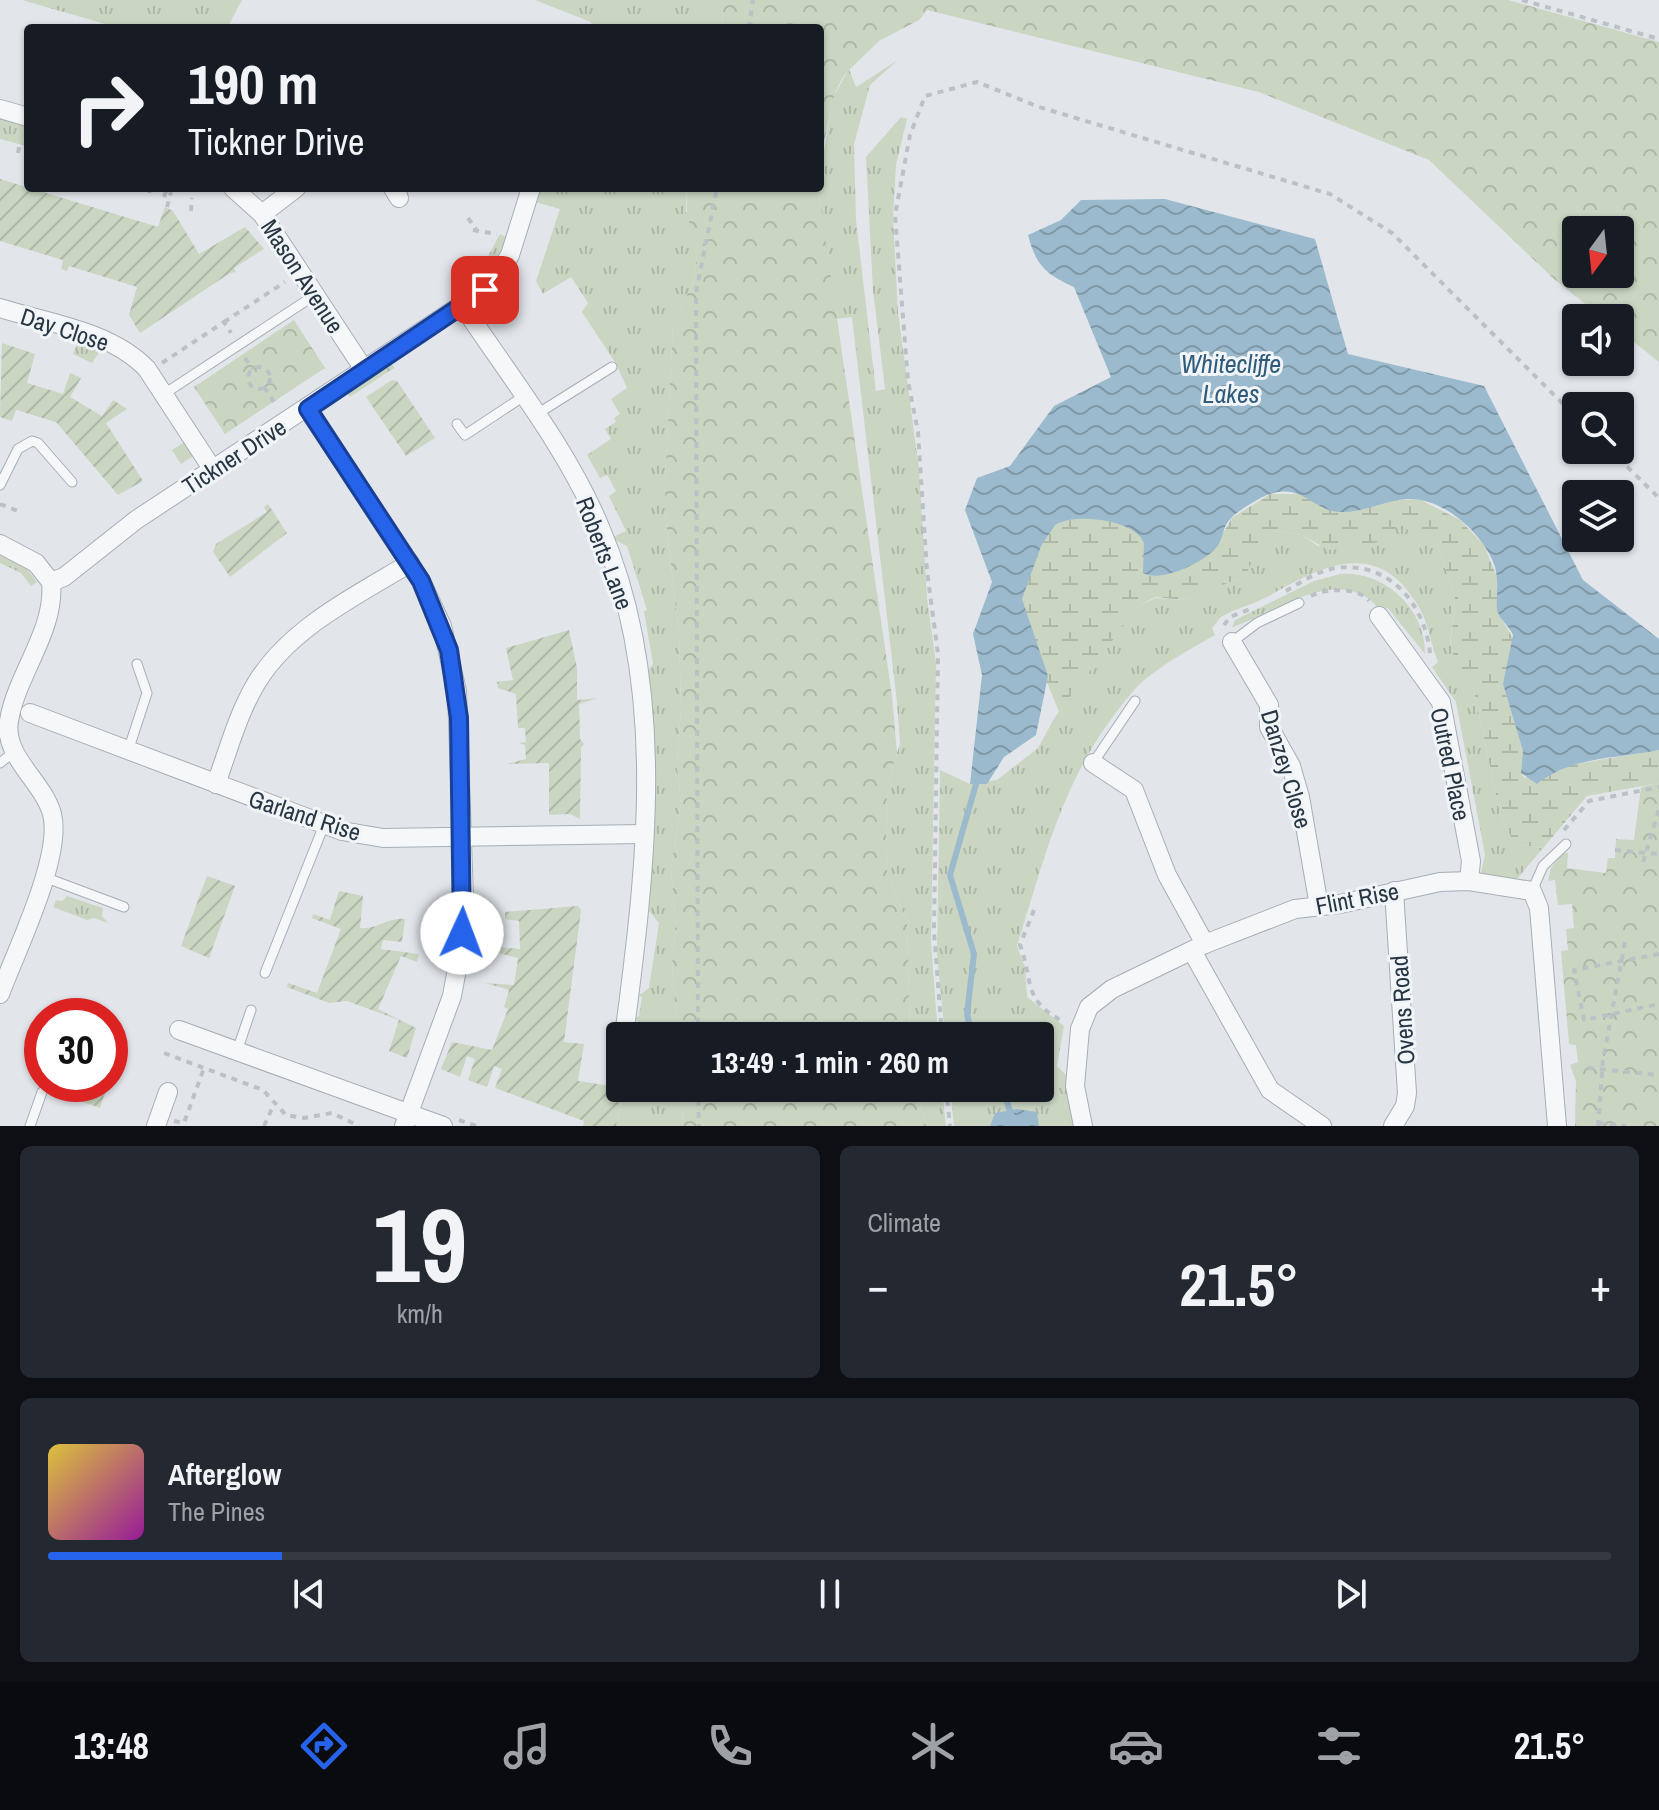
<!DOCTYPE html>
<meta charset="utf-8">
<style>
:root{--surface:#171b24;--page:#242831;--text:#f1f3f6;--muted:#9ea1a6;--line:#363941;--accent:#2563eb}
body{margin:0;font-family:"Archivo Narrow",sans-serif;background:var(--page);color:var(--text);height:100vh;display:flex;flex-direction:column;font-size:30px;white-space:nowrap}
*{box-sizing:border-box;margin:0}
p{font-size:26px;color:var(--muted)}
.icon{flex:none;width:44px;height:44px;fill:none;stroke:currentColor;stroke-width:2;stroke-linecap:round;stroke-linejoin:round}
.map{position:relative;height:1126px;overflow:hidden}
.panel{display:flex;flex-direction:column;gap:20px;padding:20px;background:#0d0f14;flex:1}
.panel>*{flex:none}
.banner{position:absolute;left:24px;top:24px;width:800px;height:168px;border-radius:8px;box-shadow:0 2px 6px #0004;background:#171b24;color:var(--text);overflow:hidden}
.needle{width:52px;rotate:195deg}
.fabs{position:absolute;left:1562px;top:216px;display:grid;gap:16px}
.fabs a{display:grid;place-items:center;width:72px;height:72px;border-radius:8px;background:var(--surface);box-shadow:0 2px 6px #0004;font-size:40px}
.speed{position:absolute;left:24px;top:998px;display:flex;gap:16px;font-size:40px;font-weight:700;text-align:center}
.speed>*{display:grid;place-content:center;width:104px;height:104px;border-radius:50%;background:var(--surface);box-shadow:0 2px 6px #0004;line-height:1}
.speed .limit{border:12px solid #d22;background:#fff;color:#111}
.pin{position:absolute;display:grid;place-items:center;width:68px;height:68px;color:#fff;margin:-34px;border-radius:16px;box-shadow:0 4px 12px #0006}
.me{position:absolute;width:88px;margin:-44px;rotate:2deg;stroke-linejoin:round;filter:drop-shadow(0 0 6px #0008)}
.turn{display:flex;align-items:center;gap:28px;height:168px;padding:0 32px;font-size:36px}
.turn .icon{width:104px;height:104px;stroke-width:2.5}
.turn b{display:block;font-size:56px;line-height:68px}
.big{font-size:60px;font-weight:800;line-height:1.1}
.panel .tile{flex:1;display:flex;flex-direction:column;justify-content:center;gap:12px;min-width:0;padding:0 28px;border-radius:12px;background:var(--page)}
.panel .dial{align-items:center;gap:0}
.dial b{font-size:104px;line-height:1}
.song{display:flex;align-items:center;gap:24px}
.cover{width:96px;height:96px;border-radius:12px;background:linear-gradient(135deg,hsl(50 70% 55%),hsl(300 70% 35%))}
.played{height:8px;border-radius:4px;background:linear-gradient(90deg,var(--accent) 15%,var(--line) 15%)}
.keys{display:flex;justify-content:space-around;direction:ltr}
.heat{display:flex;justify-content:space-between;align-items:center;font-size:44px;direction:ltr}
.panel .tiles{flex:1;display:grid;gap:20px;grid-template-columns:1fr 1fr}
.tile:last-child{grid-column:span 2}
.trip{position:absolute;left:606px;top:1022px;width:448px;height:80px;border-radius:8px;background:var(--surface);box-shadow:0 2px 6px #0004;font-weight:800;line-height:80px;text-align:center}
.dock{display:flex;height:128px;justify-content:space-around;align-items:center;background:#090b0e;color:var(--muted)}
.dock .icon{width:56px;height:56px}
.dock .current{color:var(--accent)}
.dock b{font-size:36px;color:var(--text)}
.map>svg:first-child{display:block}
.grass{fill:url(#grass-tufts)}
.forest{fill:url(#forest-crowns);fill-rule:evenodd}
.wetland{fill:url(#wetland-marsh)}
.garden{fill:url(#garden-furrows)}
.water{fill:url(#water-waves)}
.lines{fill:none;stroke-linecap:round;stroke-linejoin:round}
.stream{stroke:#9bbacd;stroke-width:6}
.service-casing{stroke:#a6aeb6;stroke-width:11}
.minor-casing{stroke:#a6aeb6;stroke-width:20}
.path{stroke:#bcc1c6;stroke-width:4;stroke-dasharray:6 6;stroke-linecap:butt}
.service{stroke:#f5f7f9;stroke-width:9}
.minor{stroke:#f5f7f9;stroke-width:18}
.route-casing{stroke:#184099;stroke-width:20}
.route{stroke:#2563eb;stroke-width:14}
.labels{text-anchor:middle;dominant-baseline:central;stroke-width:6;stroke-linejoin:round;paint-order:stroke}
.street-label{font-size:24px;fill:#283644;stroke:#f1f5f8}
.water-label{font-size:26px;font-style:italic;fill:#305b7b;stroke:#f1f5f8}
</style>
<div class="map">
<svg width="1659" height="1126" viewBox="0 0 1659 1126">
<defs>
<pattern id="grass-tufts" width="24" height="20" patternUnits="userSpaceOnUse" patternTransform="scale(2)"><rect width="24" height="20" fill="#cad5c2"/><path d="M3 7l-1-3M5 7V3M7 7l1-3M15 17l-1-3M17 17v-4M19 17l1-3" fill="none" stroke="#aeb7a8"/></pattern>
<pattern id="forest-crowns" width="20" height="18" patternUnits="userSpaceOnUse" patternTransform="scale(2)"><rect width="20" height="18" fill="#cad5c2"/><path d="M2 6a3 3 0 1 1 6 0M12 15a3 3 0 1 1 6 0" fill="none" stroke="#aeb7a8"/></pattern>
<pattern id="wetland-marsh" width="20" height="14" patternUnits="userSpaceOnUse" patternTransform="scale(2)"><rect width="20" height="14" fill="#cad5c2"/><path d="M1 5h8M5 5V1M11 12h8M15 12V8" fill="none" stroke="#aeb7a8"/></pattern>
<pattern id="garden-furrows" width="10" height="10" patternUnits="userSpaceOnUse" patternTransform="scale(2)"><rect width="10" height="10" fill="#cad5c2"/><path d="M-1 1l2-2M0 10L10 0M9 11l2-2" fill="none" stroke="#aeb7a8"/></pattern>
<pattern id="water-waves" width="16" height="10" patternUnits="userSpaceOnUse" patternTransform="scale(2)"><rect width="16" height="10" fill="#9bbacd"/><path d="M0 5q4-4 8 0t8 0" fill="none" stroke="#7e98a8"/></pattern>
</defs>
<rect width="100%" height="100%" fill="#e2e6eb"/>
<g class="grass">
<polygon points="22,0 242,0 227,28 119,28"/>
<polygon points="535,0 723,0 722,28 593,28 591,22"/>
<polygon points="898,60 870,85 854,144 856,220 876,391 885,389 873,290 866,157 901,117 907,119 896,165 893,218 898,312 919,470 927,598 936,663 931,941 938,1036 910,1036 907,923 887,872 886,845 887,784 900,744 897,702 852,317 836,319 818,188 833,97 849,69 856,87"/>
<polygon points="0,115 27,126 26,146 0,139"/>
<polygon points="539,188 687,188 686,212 699,241 693,283 673,325 665,482 665,514 679,633 681,708 677,765 681,804 671,869 676,928 672,963 677,1036 649,1036 650,1027 640,1025 635,1018 639,1016 642,997 638,996 649,988 659,923 649,911 653,844 647,672 653,664 644,611 647,610 627,546 611,538 626,531 609,496 616,491 607,475 600,478 587,455 611,439 605,429 616,422 614,418 620,414 611,399 627,388 615,362 582,312 588,303 571,277 543,294 536,281 560,209 535,202"/>
<polygon points="500,234 507,238 487,276 480,271"/>
<polygon points="78,340 103,347 92,363 73,354"/>
<polygon points="391,363 394,368 350,397 346,392"/>
<polygon points="186,441 195,455 181,464 172,450"/>
<path d="M1404,519l6,1 -5,8 30,11 20,58 -5,48 23,41 28,132 14,26 28,4 -27,32 -35,-7 4,-18 -29,-153 -24,-35 6,-5c-8,-19 -9,-40 -21,-58 -41,-68 -97,-37 -150,-7 -15,8 -31,11 -46,20l-9,11 3,7c-23,13 -63,35 -80,54 -70,80 -87,158 -118,257l8,21 2,30 37,29 -7,40 10,10 6,50h-119l-4,-38h90v-52h-95l-8,-83 3,-183 30,14 27,-4 41,-32 17,-31 84,-112 17,-7 27,2 63,-24 11,-31 21,-14 24,4 16,11h51l18,-10z"/>
<polygon points="0,555 27,569 37,582 31,586 21,573 0,563"/>
<path d="M1340,574c44,-4 86,35 85,80l-37,-46 -7,3c-41,-51 -103,2 -149,16l3,-7 79,-39z"/>
<polygon points="67,896 103,908 102,916 108,923 94,918 87,920 53,907 56,900 62,901"/>
<polygon points="628,1088 681,1088 683,1126 616,1126 624,1090"/>
<polygon points="916,1088 942,1088 946,1126 926,1126"/>
</g>
<g class="forest">
<path d="M723,0h785l151,42v320l-39,-31v-13h-17l-49,-39 -125,-119 -170,-68 -332,-82 -8,10 -40,21 -34,33 -10,18 -15,69v-133h-98zM1576,230h44v44h-44z"/>
<polygon points="687,188 818,188 892,696 897,753 887,784 886,845 887,872 907,923 910,1036 677,1036 672,963 676,928 671,869 681,804 677,765 681,708 679,633 665,513 665,482 673,325 693,283 699,241 687,218"/>
<polygon points="294,320 325,368 225,434 194,387"/>
<polygon points="1659,783 1659,1126 1575,1126 1576,1081 1570,1065 1578,1062 1576,1045 1569,1044 1561,951 1568,950 1566,929 1574,928 1572,904 1558,905 1555,880 1548,881 1551,868 1563,853 1568,853 1567,868 1606,873 1608,858 1615,858 1616,839 1634,840 1641,787"/>
<polygon points="681,1088 916,1088 926,1126 683,1126"/>
</g>
<polygon class="wetland" points="1224,421 1146,575 1159,574 1212,552 1232,518 1270,494 1303,494 1341,512 1385,501 1419,499 1460,520 1484,545 1497,577 1498,613 1514,640 1503,684 1523,750 1522,775 1525,778 1569,765 1659,750 1659,783 1587,796 1543,848 1515,844 1501,818 1473,686 1450,649 1455,597 1435,539 1404,528 1409,521 1404,519 1388,536 1369,546 1328,550 1302,535 1278,531 1258,545 1246,576 1183,600 1156,597 1139,605 1059,712 977,509"/>
<g class="garden">
<polygon points="0,179 158,227 165,207 173,211 199,254 245,227 264,249 234,268 236,272 230,273 140,333 129,315 137,287 69,266 67,271 61,269 63,260 0,241"/>
<polygon points="2,343 35,354 27,383 63,394 70,373 81,378 70,397 102,416 113,400 127,409 106,423 143,481 118,495 56,422 16,410 12,421 0,417"/>
<polygon points="392,380 397,381 435,438 406,456 366,397"/>
<polygon points="268,504 287,533 230,577 213,552 216,544 267,512 264,507"/>
<polygon points="569,630 577,668 577,700 598,698 579,704 580,739 584,744 581,748 580,819 570,814 549,815 549,763 507,764 526,759 525,745 519,743 526,742 525,728 518,728 516,694 498,688 497,682 513,680 506,648"/>
<polygon points="207,876 235,886 209,958 181,946"/>
<path d="M339,891l24,5 -3,32c18,2 26,-11 45,-9l-3,23 -19,-2 -2,9 38,5 -2,8 -16,-6 -23,53 38,19 -9,30 -18,-7 10,-31 -52,-19 -18,2 -42,-16 1,-4 29,10 24,-64 -29,-11 1,-4 17,6z"/>
<polygon points="578,906 581,910 564,1042 584,1044 578,1081 624,1088 616,1126 583,1126 584,1121 495,1088 502,1069 494,1066 487,1087 468,1080 475,1059 467,1056 460,1077 441,1069 452,1042 492,1050 508,1009 504,1007 509,990 485,983 514,985 518,958 486,950 487,946 520,949 519,921 505,919 505,912"/>
<polygon points="76,1084 108,1084 100,1108 71,1098"/>
</g>
<g class="water">
<path d="M1165,199l150,40 33,115 136,32 99,194 76,59v111c-43,9 -87,6 -122,34l-16,-11 2,-22 -20,-67 10,-49c-4,-9 -14,-16 -16,-25 -1,-15 2,-28 -2,-43 -10,-32 -52,-70 -87,-68 -22,1 -43,13 -65,13 -33,1 -43,-40 -91,-9 -10,6 -22,13 -27,24 -3,8 -4,16 -10,22 -13,14 -54,34 -72,24l1,-30c-8,-23 -69,-31 -89,-18l-14,21 -19,53 26,77 -12,59 -32,22 -17,27h-17l12,-109 -9,-41 19,-52 -27,-72 12,-32 33,-12 44,-60 57,-29 -37,-90c-28,-13 -38,-21 -46,-52l33,-15 20,-20z"/>
<polygon points="1017,1109 1037,1112 1039,1126 990,1126 995,1113"/>
</g>
<g class="lines">
<g class="stream">
<polyline points="972,1036 967,1014 974,954 950,875 976,784"/>
<polyline points="995,1088 1005,1096 1015,1126"/>
</g>
<g class="service-casing">
<g id="service">
<polyline points="164,394 315,295"/>
<polyline points="537,414 612,367"/>
<polyline points="457,424 465,435 524,396"/>
<polyline points="0,485 18,449 32,441 38,443 72,482"/>
<polyline points="1232,642 1257,623 1299,603"/>
<polyline points="128,751 147,693 137,664"/>
<polyline points="0,763 14,752"/>
<polyline points="1093,763 1135,701"/>
<polyline points="44,877 124,907"/>
<polyline points="1532,891 1543,866 1566,844"/>
<polyline points="265,973 324,825"/>
<polyline points="237,1051 251,1010"/>
<polyline points="30,1126 42,1092"/>
</g>
</g>
<g class="minor-casing">
<g id="minor">
<polyline points="0,109 28,117"/>
<polyline points="233,188 262,214 365,371"/>
<polyline points="393,188 399,198"/>
<polyline points="262,214 296,188"/>
<path d="M463,306c47,71 104,142 137,221 69,159 46,342 24,509"/>
<path d="M0,308c48,15 111,23 147,61l66,101"/>
<polyline points="308,409 421,581 442,626 457,691 464,899 461,947 452,996 404,1126"/>
<path d="M0,544l36,19 15,19c5,48 -35,93 -42,139 -6,36 34,60 43,93 11,42 -36,137 -52,180"/>
<polyline points="51,582 64,577 136,520 490,286 510,255 531,188"/>
<polyline points="1379,616 1441,702 1471,861 1469,881"/>
<polyline points="1232,642 1269,705 1269,727 1291,766 1300,797 1319,906"/>
<polyline points="30,713 342,831 383,838 643,834"/>
<polyline points="1093,763 1134,790 1167,875 1205,944"/>
<path d="M216,784c12,-33 22,-71 41,-102 34,-55 99,-86 153,-119"/>
<polyline points="1192,951 1270,1090 1322,1126"/>
<polyline points="179,1030 443,1126"/>
<polyline points="620,1067 620,1065"/>
<polyline points="156,1126 168,1092"/>
<polyline points="1083,1126 1075,1086 1080,1029 1089,1007 1112,989 1205,944 1295,909 1340,904 1440,882 1469,881 1532,891 1539,908 1557,1126"/>
<polyline points="1393,1126 1405,1106 1407,1093 1394,891"/>
</g>
</g>
<g class="path">
<polyline points="1522,0 1659,39"/>
<polyline points="749,28 753,0"/>
<polyline points="18,153 19,147"/>
<polyline points="136,190 137,188"/>
<polyline points="149,193 150,188"/>
<polyline points="164,197 166,191"/>
<polyline points="167,207 171,192"/>
<polyline points="191,211 192,198"/>
<polyline points="468,218 476,229"/>
<polyline points="473,230 497,234"/>
<polyline points="224,322 285,282"/>
<polyline points="245,358 253,369"/>
<polyline points="162,363 224,322 231,333"/>
<circle cx="259" cy="378" r="11"/>
<polyline points="264,387 276,405"/>
<polyline points="1610,450 1659,498"/>
<polyline points="0,504 18,511"/>
<path d="M1286,591c15,-9 33,-21 51,-23 53,-7 88,37 93,85"/>
<path d="M1311,596c14,-8 48,-9 58,5"/>
<polyline points="1224,625 1230,617 1250,609"/>
<polyline points="1564,830 1589,801 1659,787"/>
<polyline points="1615,850 1659,854"/>
<polyline points="1643,862 1659,810"/>
<path d="M1034,910l-14,35c14,38 2,55 44,77"/>
<polyline points="1659,954 1574,970 1584,1020 1659,1004"/>
<polyline points="698,1036 696,292 717,188"/>
<polyline points="942,1036 934,932 938,654 927,571 918,432 908,381 895,215 910,135 925,96 977,82 1039,107 1330,194 1392,233 1576,417"/>
<polyline points="164,1053 263,1090 286,1115 304,1118 332,1113 359,1126"/>
<polyline points="1588,1068 1659,1075"/>
<polyline points="698,1088 699,1126"/>
<polyline points="946,1088 950,1126"/>
<polyline points="459,1120 476,1126"/>
<polyline points="174,1121 184,1123 204,1068"/>
<polyline points="1598,1123 1626,1126"/>
<polyline points="264,1126 274,1104"/>
<polyline points="1598,1126 1603,1060 1625,942"/>
</g>
<use href="#service" class="service"/>
<use href="#minor" class="minor"/>
</g>
<g class="lines">
<g class="route-casing">
<polyline id="route" points="462,933 459,718 449,650 421,581 308,409 485,290"/>
</g>
<use href="#route" class="route"/>
</g>
<g class="labels">
<g class="street-label">
<text transform="translate(303 276) rotate(57)">Mason Avenue</text>
<text transform="translate(65 329) rotate(18)">Day Close</text>
<text transform="translate(234 456) rotate(-33)">Tickner Drive</text>
<text transform="translate(605 553) rotate(69)">Roberts Lane</text>
<text transform="translate(1451 764) rotate(78)">Outred Place</text>
<text transform="translate(1287 769) rotate(73)">Danzey Close</text>
<text transform="translate(305 815) rotate(18)">Garland Rise</text>
<text transform="translate(1357 898) rotate(-11)">Flint Rise</text>
<text transform="translate(1402 1010) rotate(-94)">Ovens Road</text>
</g>
<g class="water-label">
<text x="1231" y="363">Whitecliffe<tspan x="1231" dy="30">Lakes</tspan></text>
</g>
</g>
</svg>
<div class="fabs">
<a><svg class="needle" viewBox="-14 -14 28 28"><path d="M0-13l5 13h-10z" fill="#e53935"/><path d="M0 13l5-13h-10z" fill="#9ea1a6"/></svg></a>
<a><svg class="icon" aria-label="sound" viewBox="0 0 24 24"><path d="M4 9h4l5-4v14l-5-4H4zM17 9q2 3 0 6"/></svg></a>
<a><svg class="icon" aria-label="search" viewBox="0 0 24 24"><circle cx="10" cy="10" r="6"/><path d="M15 15l6 6"/></svg></a>
<a><svg class="icon" aria-label="layers" viewBox="0 0 24 24"><path d="M12 4l9 5-9 5-9-5zM3 14l9 5 9-5"/></svg></a>
</div>
<div class="speed"><div class="limit">30</div></div>
<div class="pin" style="left:485px;top:290px;background:#d93025"><svg class="icon" aria-label="arrive" viewBox="0 0 24 24"><path d="M6 21V4h12l-3 4 3 4H6"/></svg></div>
<svg class="me" style="left:462px;top:933px" viewBox="-20 -20 40 40"><circle r="19" fill="#fff"/><path d="M0-13L10 11 0 6-10 11z" fill="#2563eb"/></svg>
<div class="trip">13:49 · 1 min · 260 m</div>
<div class="banner">
<div class="turn"><svg class="icon" aria-label="right" viewBox="0 0 24 24"><path d="M7 20v-9h11M14 6l5 5-5 5"/></svg><div><b>190 m</b>Tickner Drive</div></div>
</div>
</div>
<section class="panel">
<div class="tiles">
<div class="tile dial"><b>19</b><p>km/h</p></div>
<div class="tile"><p>Climate</p>
<div class="heat"><a>−</a><b class="big">21.5°</b><a>+</a></div>
</div>
<div class="tile">
<div class="song"><i class="cover"></i><div><b>Afterglow</b><p>The Pines</p></div></div>
<div class="played"></div>
<div class="keys"><svg class="icon" aria-label="previous" viewBox="0 0 24 24"><path d="M18 5L8 12l10 7zM5 5v14"/></svg><svg class="icon" aria-label="pause" viewBox="0 0 24 24"><path d="M8 5v14M16 5v14"/></svg><svg class="icon" aria-label="next" viewBox="0 0 24 24"><path d="M6 5l10 7-10 7zM19 5v14"/></svg></div>
</div>
</div>
</section>
<nav class="dock">
<b>13:48</b>
<svg class="icon current" aria-label="directions" viewBox="0 0 24 24"><path d="M12 3l9 9-9 9-9-9zM9 14v-3h6M13 9l2 2-2 2"/></svg>
<svg class="icon" aria-label="music" viewBox="0 0 24 24"><path d="M9 18V5l10-2v13"/><circle cx="6" cy="18" r="3"/><circle cx="16" cy="16" r="3"/></svg>
<svg class="icon" aria-label="phone" viewBox="0 0 24 24"><path d="M5 4h4l2 5-3 2q2 4 5 5l2-3 5 2v4C11 20 4 13 5 4z"/></svg>
<svg class="icon" aria-label="climate" viewBox="0 0 24 24"><path d="M12 3v18M4 7l16 10M4 17L20 7"/></svg>
<svg class="icon" aria-label="car" viewBox="0 0 24 24"><path d="M5 17H2v-5l4-1 3-4h7l3 4 3 1v5h-3M9 17h6M6 11h13"/><circle cx="7" cy="17" r="2"/><circle cx="17" cy="17" r="2"/></svg>
<svg class="icon" aria-label="filters" viewBox="0 0 24 24"><path d="M4 7h16M4 17h16"/><circle cx="9" cy="7" r="2"/><circle cx="15" cy="17" r="2"/></svg>
<b>21.5°</b>
</nav>
